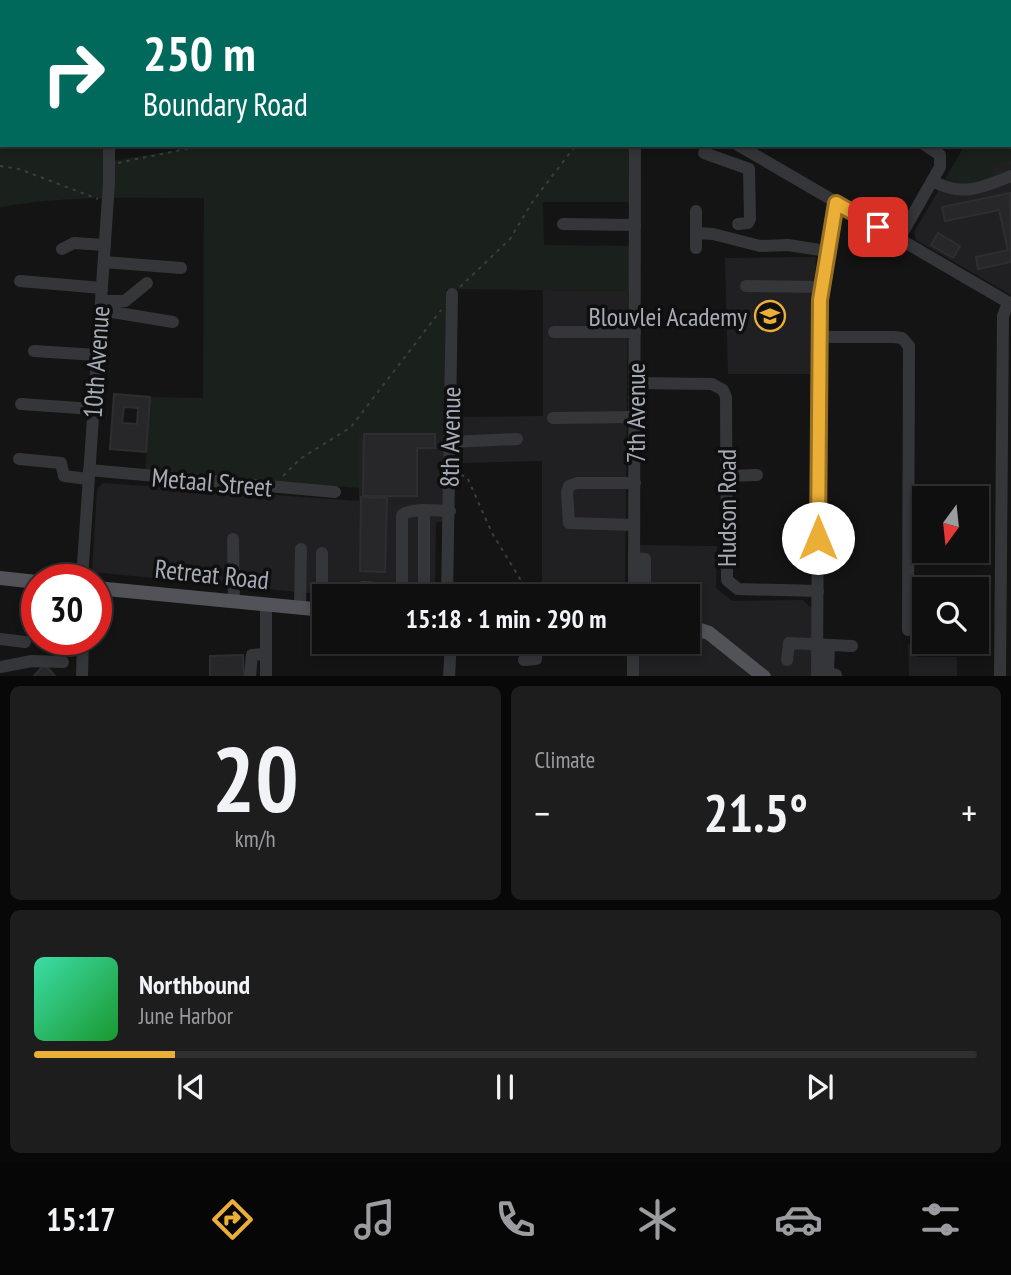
<!DOCTYPE html>
<meta charset="utf-8">
<style>
:root{--surface:#0f0f10;--page:#1d1d1e;--text:#f1f3f6;--muted:#9b9c9f;--line:#2f2f30;--accent:#ebae36}
body{margin:0;font-family:"PT Sans Narrow",sans-serif;background:var(--page);color:var(--text);height:100vh;display:flex;flex-direction:column;font-size:26px;white-space:nowrap}
*{box-sizing:border-box;margin:0}
p{font-size:23px;color:var(--muted)}
.icon{flex:none;width:38px;height:38px;fill:none;stroke:currentColor;stroke-width:2;stroke-linecap:round;stroke-linejoin:round}
.map{position:relative;height:676px;overflow:hidden}
.sheet{display:flex;flex-direction:column;gap:10px;padding:10px;background:#080809;flex:1}
.sheet>*{flex:none}
.hud{position:absolute;left:0px;top:0px;width:1012px;height:147px;box-shadow:0 4px 10px #0003,0 0 0 2px var(--line);background:#00695c;color:#fff;overflow:hidden}
.needle{width:46px;rotate:195deg}
.tools{position:absolute;left:912px;top:486px;display:grid;gap:14px}
.tools a{display:grid;place-items:center;width:77px;height:77px;border-radius:0px;background:var(--surface);box-shadow:0 4px 10px #0003,0 0 0 2px var(--line);font-size:35px}
.speed{position:absolute;left:21px;top:564px;display:flex;gap:14px;font-size:35px;font-weight:700;text-align:center}
.speed>*{display:grid;place-content:center;width:91px;height:91px;border-radius:50%;background:var(--surface);box-shadow:0 4px 10px #0003,0 0 0 2px var(--line);line-height:1}
.speed .limit{border:10px solid #d22;background:#fff;color:#111}
.pin{position:absolute;display:grid;place-items:center;width:60px;height:60px;color:#fff;margin:-30px;border-radius:14px;box-shadow:0 4px 10px #0006}
.me{position:absolute;width:77px;margin:-38px;rotate:0deg;stroke-linejoin:round;filter:drop-shadow(0 0 5px #0008)}
.turn{display:flex;align-items:center;gap:24px;height:147px;padding:0 28px;font-size:32px}
.turn .icon{width:91px;height:91px;stroke-width:2.5}
.turn b{display:block;font-size:49px;line-height:60px}
.big{font-size:52px;font-weight:700;line-height:1.1}
.sheet .tile{flex:1;display:flex;flex-direction:column;justify-content:center;gap:10px;min-width:0;padding:0 24px;border-radius:10px;background:var(--page)}
.sheet .dial{align-items:center;gap:0}
.dial b{font-size:91px;line-height:1}
.song{display:flex;align-items:center;gap:21px}
.cover{width:84px;height:84px;border-radius:10px;background:linear-gradient(135deg,hsl(160 70% 55%),hsl(130 70% 35%))}
.played{height:7px;border-radius:4px;background:linear-gradient(90deg,var(--accent) 15%,var(--line) 15%)}
.keys{display:flex;justify-content:space-around;direction:ltr}
.heat{display:flex;justify-content:space-between;align-items:center;font-size:38px;direction:ltr}
.sheet .tiles{flex:1;display:grid;gap:10px;grid-template-columns:1fr 1fr}
.tile:last-child{grid-column:span 2}
.trip{position:absolute;left:312px;top:584px;width:388px;height:70px;border-radius:0px;background:var(--surface);box-shadow:0 4px 10px #0003,0 0 0 2px var(--line);font-weight:700;line-height:70px;text-align:center}
.tab-bar{display:flex;height:112px;justify-content:space-around;align-items:center;background:#060606;color:var(--muted)}
.tab-bar .icon{width:49px;height:49px}
.tab-bar .current{color:var(--accent)}
.tab-bar b{font-size:32px;color:var(--text)}
.map>svg:first-child{display:block}
.built{fill:#202022}
.green{fill:#1a201b}
.building{fill:#272729;stroke:#2e2e31;stroke-width:2;fill-rule:evenodd}
.lines{fill:none;stroke-linecap:round;stroke-linejoin:round}
.path{stroke:#3b3d41;stroke-width:2;stroke-dasharray:3.5 5;stroke-linecap:butt}
.minor{stroke:#35363a;stroke-width:12}
.major{stroke:#515359;stroke-width:14}
.route-casing{stroke:#997123;stroke-width:18}
.route{stroke:#ebae36;stroke-width:12}
.labels{text-anchor:middle;dominant-baseline:central;stroke-width:7;stroke-linejoin:round;paint-order:stroke}
.poi-label{font-size:26px;fill:#a6abb5;stroke:#0f0f10;text-anchor:end}
.street-label{font-size:26px;fill:#a6abb5;stroke:#0f0f10}
</style>
<div class="map">
<svg width="1011" height="677" viewBox="0 0 1011 677">
<rect width="100%" height="100%" fill="#141415"/>
<g class="built">
<polygon points="1011,67 1011,295 916,240 914,232 965,145 1010,145"/>
<polygon points="816,257 810,374 728,374 725,258"/>
<polygon points="543,290 628,291 625,597 542,597 542,461 463,463 463,417 543,416"/>
<polygon points="359,434 445,435 445,522 436,522 435,597 349,597 92,572 97,489 103,483 359,501"/>
<polygon points="634,545 717,546 716,588 732,601 803,600 809,606 817,607 817,676 633,677 633,642 688,642 688,597 634,597"/>
<polygon points="908,644 917,644 917,657 957,657 957,676 986,676 909,676"/>
</g>
<g class="green">
<polygon points="180,0 585,0 588,2 181,2"/>
<polygon points="1011,67 1011,161 992,165 995,180 961,188 943,183 965,145 1010,145"/>
<path d="M0,138l2,7h100l3,17 101,-17h427v57h-90l1,43 89,1 -1,45 -186,-2 -1,146 -86,-1v54l-214,-16 5,-75 53,1 1,-200c-68,0 -137,-3 -204,9z"/>
</g>
<g class="building">
<polygon points="1010,193 1011,262 978,269 976,257 1008,250 999,210 945,221 942,207"/>
<polygon points="938,233 960,246 953,258 931,245"/>
<path d="M114,394l36,3 -4,55 -36,-3zM124,407l14,1 -1,16 -15,-1z"/>
<polygon points="364,434 435,434 435,448 417,448 417,496 363,496"/>
<polygon points="361,497 387,498 385,572 360,571"/>
<polygon points="243,655 244,677 210,677 210,656"/>
<polygon points="42,667 47,667 56,677 33,677"/>
</g>
<g class="lines">
<g class="path">
<polyline points="399,0 399,2"/>
<polyline points="433,0 436,2"/>
<polyline points="118,163 205,145"/>
<polyline points="0,166 19,169 98,199"/>
<polyline points="460,287 510,239 533,201 576,145"/>
<polyline points="461,475 467,477 492,533 531,597"/>
<polyline points="283,476 300,459 351,427 441,310"/>
</g>
<g class="minor">
<polyline points="85,0 85,2"/>
<polyline points="155,2 165,0"/>
<polyline points="680,2 681,0"/>
<polyline points="798,2 799,0"/>
<polyline points="914,2 915,0"/>
<polyline points="738,145 1011,304"/>
<polyline points="704,153 749,169 750,219 748,223 738,224"/>
<path d="M932,181c31,16 49,7 79,-5"/>
<polyline points="563,224 635,225"/>
<polyline points="696,233 713,234 760,246 788,245 826,251"/>
<polyline points="899,239 940,167 940,155 925,145"/>
<polyline points="696,248 696,211"/>
<polyline points="62,249 74,243 105,245"/>
<polyline points="104,262 181,268"/>
<polyline points="20,281 102,288"/>
<polyline points="746,286 820,287"/>
<polyline points="101,301 125,301 147,283"/>
<polyline points="100,310 173,322"/>
<polyline points="554,332 635,332"/>
<polyline points="818,337 894,337 902,338 909,346 908,630"/>
<polyline points="34,351 97,355"/>
<polyline points="635,383 712,384 723,390 726,397 727,580 738,589 818,591"/>
<polyline points="21,404 93,409"/>
<polyline points="553,418 635,417"/>
<polyline points="450,442 517,439"/>
<polyline points="19,459 61,463 64,476 88,479"/>
<polyline points="89,470 335,492"/>
<polyline points="726,476 757,475"/>
<path d="M424,511v76l-6,4 -16,-1v-75c11,-8 34,-4 48,-4"/>
<polyline points="634,525 569,523 567,492 569,486 577,483 635,483"/>
<polyline points="233,539 234,601"/>
<polyline points="634,558 645,559 645,597"/>
<polyline points="82,579 109,183 109,145"/>
<polyline points="363,587 402,590"/>
<polyline points="447,597 452,294"/>
<polyline points="634,597 635,145"/>
<polyline points="300,607 301,549"/>
<polyline points="322,609 322,553"/>
<polyline points="0,639 25,642"/>
<polyline points="829,646 828,672 836,675"/>
<polyline points="524,660 536,659 537,642"/>
<polyline points="787,660 789,643 852,646"/>
<polyline points="0,667 32,661 63,662"/>
<polyline points="82,677 83,639"/>
<polyline points="250,677 252,655 266,654"/>
<polyline points="266,677 266,604"/>
<polyline points="449,677 451,642"/>
<polyline points="633,677 633,642"/>
<polyline points="817,677 819,300 836,203"/>
<polyline points="1000,677 1003,316 1008,303"/>
</g>
<g class="major">
<polyline points="945,0 948,2"/>
<polyline points="1010,36 1011,36"/>
<polyline points="0,578 37,582"/>
<polyline points="96,588 324,610"/>
<polyline points="688,626 709,633 764,677"/>
</g>
</g>
<g class="lines">
<g class="route-casing">
<polyline id="route" points="818,538 820,300 836,203 878,227"/>
</g>
<use href="#route" class="route"/>
</g>
<defs>
<g id="school-ring" transform="scale(1.575)"><circle r="9.5" fill="#0f0f10" stroke="#ebae36" stroke-width="1.5"/><path d="M0-5L7-2L0 1L-7-2ZM-4 1L0 2.5L4 1V4Q0 6-4 4Z" fill="#ebae36"/></g>
</defs>
<g fill-rule="evenodd">
<use href="#school-ring" x="770" y="316"/>
</g>
<g class="labels">
<g class="poi-label">
<text x="747" y="316">Blouvlei Academy</text>
</g>
<g class="street-label">
<text transform="translate(96 362) rotate(-86)">10th Avenue</text>
<text transform="translate(635 413) rotate(-90)">7th Avenue</text>
<text transform="translate(450 437) rotate(-89)">8th Avenue</text>
<text transform="translate(212 482) rotate(5)">Metaal Street</text>
<text transform="translate(726 508) rotate(-90)">Hudson Road</text>
<text transform="translate(212 574) rotate(6)">Retreat Road</text>
</g>
</g>
</svg>
<div class="tools">
<a><svg class="needle" viewBox="-14 -14 28 28"><path d="M0-13l5 13h-10z" fill="#e53935"/><path d="M0 13l5-13h-10z" fill="#9b9c9f"/></svg></a>
<a><svg class="icon" aria-label="search" viewBox="0 0 24 24"><circle cx="10" cy="10" r="6"/><path d="M15 15l6 6"/></svg></a>
</div>
<div class="speed"><div class="limit">30</div></div>
<div class="pin" style="left:878px;top:227px;background:#d93025"><svg class="icon" aria-label="arrive" viewBox="0 0 24 24"><path d="M6 21V4h12l-3 4 3 4H6"/></svg></div>
<svg class="me" style="left:818px;top:538px" viewBox="-20 -20 40 40"><circle r="19" fill="#fff"/><path d="M0-13L10 11 0 6-10 11z" fill="#ebae36"/></svg>
<div class="trip">15:18 · 1 min · 290 m</div>
<div class="hud">
<div class="turn"><svg class="icon" aria-label="right" viewBox="0 0 24 24"><path d="M7 20v-9h11M14 6l5 5-5 5"/></svg><div><b>250 m</b>Boundary Road</div></div>
</div>
</div>
<section class="sheet">
<div class="tiles">
<div class="tile dial"><b>20</b><p>km/h</p></div>
<div class="tile"><p>Climate</p>
<div class="heat"><a>−</a><b class="big">21.5°</b><a>+</a></div>
</div>
<div class="tile">
<div class="song"><i class="cover"></i><div><b>Northbound</b><p>June Harbor</p></div></div>
<div class="played"></div>
<div class="keys"><svg class="icon" aria-label="previous" viewBox="0 0 24 24"><path d="M18 5L8 12l10 7zM5 5v14"/></svg><svg class="icon" aria-label="pause" viewBox="0 0 24 24"><path d="M8 5v14M16 5v14"/></svg><svg class="icon" aria-label="next" viewBox="0 0 24 24"><path d="M6 5l10 7-10 7zM19 5v14"/></svg></div>
</div>
</div>
</section>
<nav class="tab-bar">
<b>15:17</b>
<svg class="icon current" aria-label="directions" viewBox="0 0 24 24"><path d="M12 3l9 9-9 9-9-9zM9 14v-3h6M13 9l2 2-2 2"/></svg>
<svg class="icon" aria-label="music" viewBox="0 0 24 24"><path d="M9 18V5l10-2v13"/><circle cx="6" cy="18" r="3"/><circle cx="16" cy="16" r="3"/></svg>
<svg class="icon" aria-label="phone" viewBox="0 0 24 24"><path d="M5 4h4l2 5-3 2q2 4 5 5l2-3 5 2v4C11 20 4 13 5 4z"/></svg>
<svg class="icon" aria-label="climate" viewBox="0 0 24 24"><path d="M12 3v18M4 7l16 10M4 17L20 7"/></svg>
<svg class="icon" aria-label="car" viewBox="0 0 24 24"><path d="M5 17H2v-5l4-1 3-4h7l3 4 3 1v5h-3M9 17h6M6 11h13"/><circle cx="7" cy="17" r="2"/><circle cx="17" cy="17" r="2"/></svg>
<svg class="icon" aria-label="filters" viewBox="0 0 24 24"><path d="M4 7h16M4 17h16"/><circle cx="9" cy="7" r="2"/><circle cx="15" cy="17" r="2"/></svg>
</nav>
